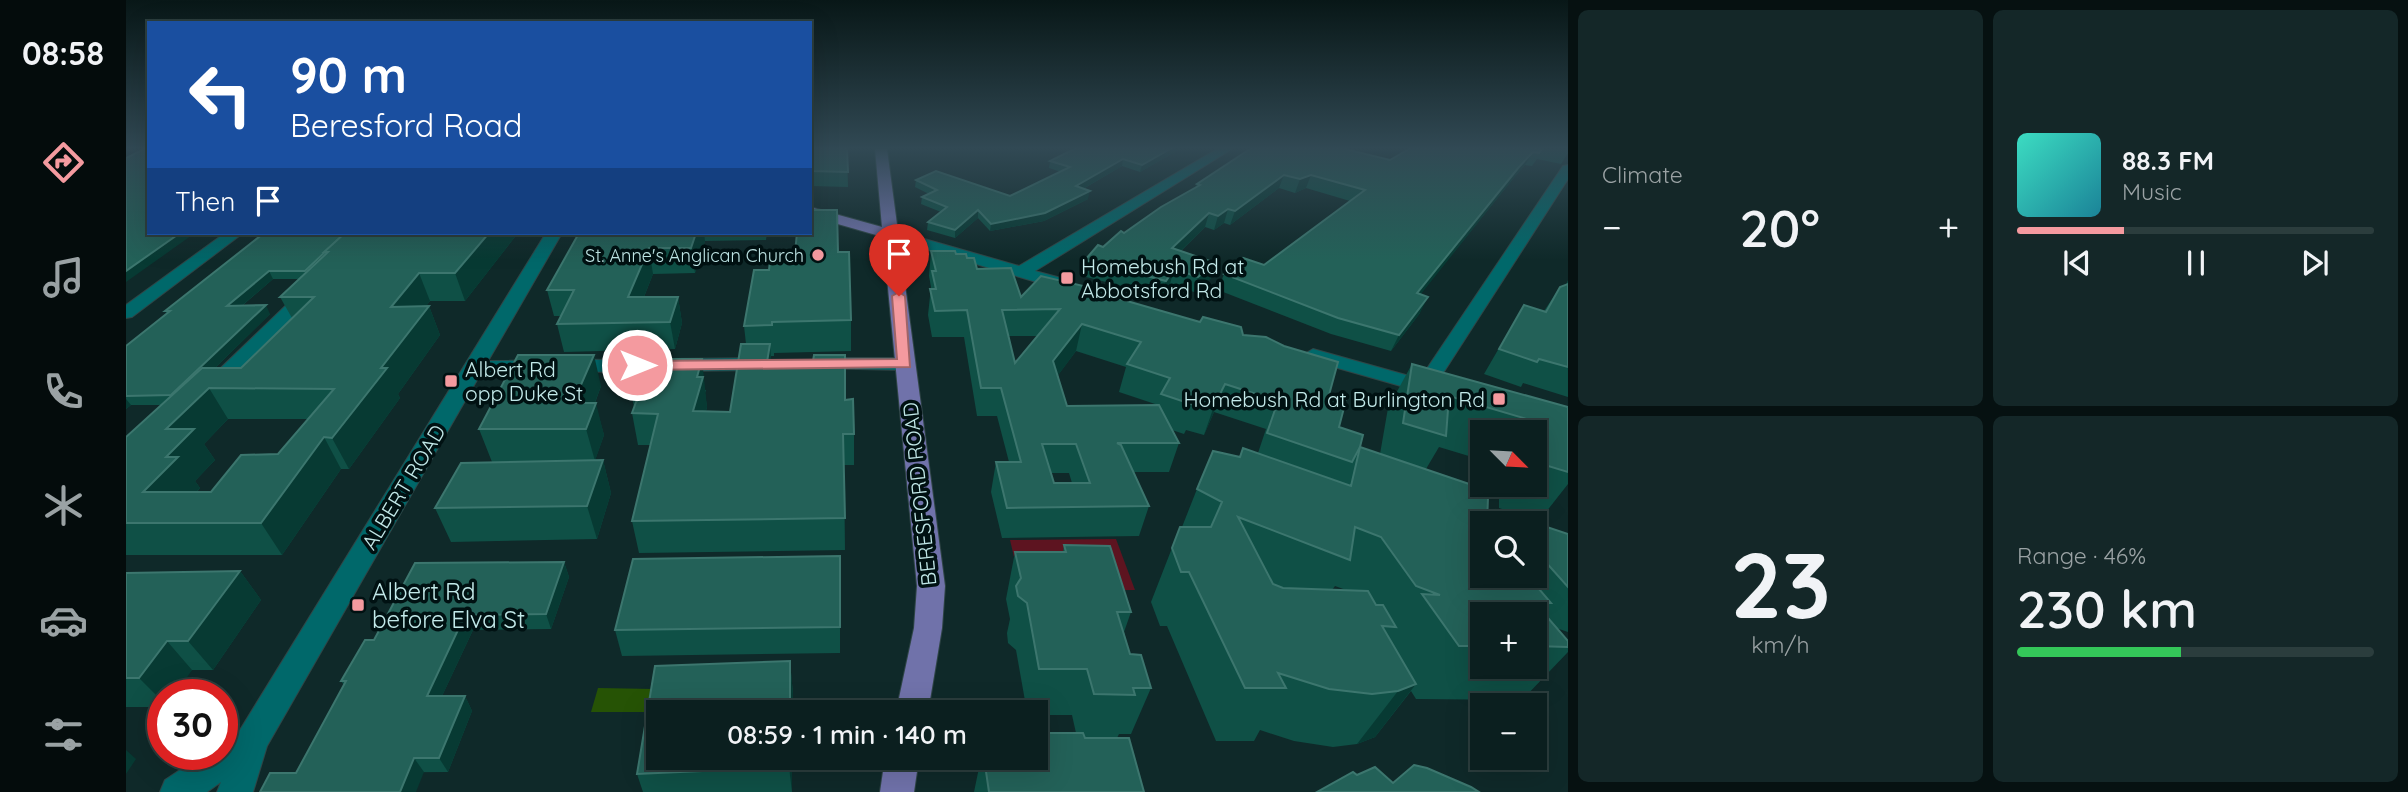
<!DOCTYPE html>
<meta charset="utf-8">
<style>
:root{--surface:#0b1f1f;--page:#142728;--text:#f1f3f6;--muted:#9aa2a4;--line:#2b3d3d;--accent:#f49a9f}
body{margin:0;font-family:Quicksand,sans-serif;background:var(--page);color:var(--text);height:100vh;display:flex;flex-direction:column;font-size:26px;white-space:nowrap}
*{box-sizing:border-box;margin:0}
p{font-size:23px;color:var(--muted)}
.icon{flex:none;width:38px;height:38px;fill:none;stroke:currentColor;stroke-width:2;stroke-linecap:round;stroke-linejoin:round}
.map{position:relative;flex:1;overflow:hidden}
.side{display:flex;flex-direction:column;gap:10px;padding:10px;background:#061111;width:840px}
.side>*{flex:none}
.top-card{position:absolute;left:21px;top:21px;width:665px;height:214px;border-radius:0px;box-shadow:0 7px 28px #0002,0 0 0 2px var(--line);background:#1a4fa0;color:#fff;overflow:hidden}
.needle{width:46px;rotate:114deg}
.controls{position:absolute;left:1344px;top:420px;display:grid;gap:14px}
.controls a{display:grid;place-items:center;width:77px;height:77px;border-radius:0px;background:var(--surface);box-shadow:0 7px 28px #0002,0 0 0 2px var(--line);font-size:35px}
.speed{position:absolute;left:21px;top:679px;display:flex;gap:14px;font-size:35px;font-weight:700;text-align:center}
.speed>*{display:grid;place-content:center;width:91px;height:91px;border-radius:50%;background:var(--surface);box-shadow:0 7px 28px #0002,0 0 0 2px var(--line);line-height:1}
.speed .limit{border:10px solid #d22;background:#fff;color:#111}
.pin{position:absolute;display:grid;place-items:center;width:60px;height:60px;color:#fff;margin:-72px -30px;border-radius:50% 50% 50% 0;rotate:-45deg;box-shadow:0 0 7px #0007}
.pin .icon{rotate:45deg}
.me{position:absolute;width:77px;margin:-38px;rotate:90deg;stroke-linejoin:round;filter:drop-shadow(0 0 5px #0008)}
.turn{display:flex;align-items:center;gap:24px;height:147px;padding:0 28px;font-size:32px}
.turn .icon{width:91px;height:91px;stroke-width:2.5}
.turn b{display:block;font-size:49px;line-height:60px}
.then{display:flex;align-items:center;height:66px;padding:0 28px;background:#0003;gap:14px;font-size:26px}
.big{font-size:52px;font-weight:600;line-height:1.1}
.side .widget{flex:1;display:flex;flex-direction:column;justify-content:center;gap:10px;min-width:0;padding:0 24px;border-radius:10px;background:var(--page)}
.side .dial{align-items:center;gap:0}
.dial b{font-size:91px;line-height:1}
.song{display:flex;align-items:center;gap:21px}
.cover{width:84px;height:84px;border-radius:10px;background:linear-gradient(135deg,hsl(170 70% 55%),hsl(190 70% 35%))}
.played{height:7px;border-radius:4px;background:linear-gradient(90deg,var(--accent) 30%,var(--line) 30%)}
.keys{display:flex;justify-content:space-around;direction:ltr}
.heat{display:flex;justify-content:space-between;align-items:center;font-size:38px;direction:ltr}
.charge{height:10px;border-radius:5px;background:linear-gradient(90deg,#34c759 46%,var(--line) 0)}
.side .tiles{flex:1;display:grid;gap:10px;grid-template-columns:repeat(2,1fr)}
.trip{position:absolute;left:520px;top:700px;width:402px;height:70px;border-radius:0px;background:var(--surface);box-shadow:0 7px 28px #0002,0 0 0 2px var(--line);font-weight:600;line-height:70px;text-align:center}
main{display:flex;flex:1;min-height:0}
.dock{display:flex;flex-direction:column;width:126px;justify-content:space-around;align-items:center;background:#040c0c;color:var(--muted)}
.dock .icon{width:49px;height:49px}
.dock .on{color:var(--accent)}
.dock b{font-size:32px;color:var(--text)}
.map>svg:first-child{display:block}
.green{fill:#5d1420}
.water{fill:#265305}
.lines{fill:none;stroke-linecap:round;stroke-linejoin:round}
.minor-casing{stroke:#2f4546;stroke-width:2}
.major-casing{stroke:#2f4546;stroke-width:2}
.minor{fill:#00686a;fill-rule:evenodd}
.major{fill:#7072aa;fill-rule:evenodd}
.wall{fill:#0f5046;fill-rule:evenodd}
.shaded-wall{fill:#073a33}
.building{fill:#236158;stroke:#3c766e;stroke-width:2;fill-rule:evenodd}
.route{fill:#f49a9f;stroke:#9f6467;stroke-width:2}
.poi-dot{fill:#f49a9f;stroke:#001112;stroke-width:2.5}
.labels{text-anchor:middle;dominant-baseline:central;stroke-width:7;stroke-linejoin:round;paint-order:stroke}
.far-poi-label{font-size:18px;fill:#c2e9e9;stroke:#001112;text-anchor:end}
.poi-label{font-size:21px;fill:#c2e9e9;stroke:#001112;text-anchor:start}
.street-label{font-size:21px;fill:#c2e9e9;stroke:#001112}
.near-poi-label{font-size:24px;fill:#c2e9e9;stroke:#001112;text-anchor:start}
</style>
<main>
<nav class="dock">
<b>08:58</b>
<svg class="icon on" aria-label="directions" viewBox="0 0 24 24"><path d="M12 3l9 9-9 9-9-9zM9 14v-3h6M13 9l2 2-2 2"/></svg>
<svg class="icon" aria-label="music" viewBox="0 0 24 24"><path d="M9 18V5l10-2v13"/><circle cx="6" cy="18" r="3"/><circle cx="16" cy="16" r="3"/></svg>
<svg class="icon" aria-label="phone" viewBox="0 0 24 24"><path d="M5 4h4l2 5-3 2q2 4 5 5l2-3 5 2v4C11 20 4 13 5 4z"/></svg>
<svg class="icon" aria-label="climate" viewBox="0 0 24 24"><path d="M12 3v18M4 7l16 10M4 17L20 7"/></svg>
<svg class="icon" aria-label="car" viewBox="0 0 24 24"><path d="M5 17H2v-5l4-1 3-4h7l3 4 3 1v5h-3M9 17h6M6 11h13"/><circle cx="7" cy="17" r="2"/><circle cx="17" cy="17" r="2"/></svg>
<svg class="icon" aria-label="filters" viewBox="0 0 24 24"><path d="M4 7h16M4 17h16"/><circle cx="9" cy="7" r="2"/><circle cx="15" cy="17" r="2"/></svg>
</nav>
<div class="map">
<svg width="1442" height="792" viewBox="0 0 1442 792">
<rect width="100%" height="100%" fill="#0f2929"/>
<polygon class="green" points="990,539 1009,590 896,591 884,540"/>
<polygon class="water" points="472,688 528,689 523,712 465,712"/>
<g class="lines">
<g class="minor-casing">
<g id="minor">
<polygon points="1091,149 1106,149 909,271 946,281 949,285 946,289 934,289 762,238 759,235 767,230 893,266"/>
<polygon points="1442,165 1442,179 1310,384 1289,390 1180,359 1177,355 1187,349 1294,379 1437,166"/>
<polygon points="99,233 117,233 6,317 0,318 0,305"/>
<polygon points="420,233 436,233 362,361 640,358 650,364 640,370 355,373 141,746 127,792 91,792 95,782 81,792 34,792 39,780 78,754 96,754 96,742 114,730"/>
<polygon points="182,289 188,290 191,294 188,298 91,393 77,393 74,389 77,385 176,290"/>
<polygon points="690,358 779,358 789,364 779,370 683,368 680,364"/>
</g>
</g>
<g class="major-casing">
<g id="major">
<polygon points="749,149 761,149 819,586 816,628 802,712 770,712 788,628 791,586 757,237 684,216 684,207 756,227"/>
<polygon points="759,758 793,758 788,792 754,792"/>
</g>
</g>
<use href="#minor" class="minor"/>
<use href="#major" class="major"/>
</g>
<g class="wall">
<polygon points="684,149 721,149 722,187 684,186"/>
<polygon points="1054,149 1014,172 996,166 957,189 962,199 918,221 864,231 852,218 829,238 801,230 802,222 815,212 795,204 796,197 803,194 789,187 790,180 884,196 935,172 923,168 924,161"/>
<polygon points="1283,149 1442,149 1442,153 1435,164 1411,159 1406,166 1399,165 1386,180 1294,294 1294,313 1265,351 1205,334 1092,290 1098,274 1138,265 1224,201 1180,188 1169,193 1153,188 1104,225 1098,223 1088,230 1079,227 1055,251 1085,278 1068,292 1044,284 1036,296 956,276 959,260 977,247 1069,188 1071,184 1223,150 1264,160"/>
<path d="M138,233h254l-53,68h-35l-4,5h3l11,29 -42,59 2,4 -51,71h-8l-59,86h-156v-118l36,-32h-31l-5,4v-63l41,-32 -2,-3zM147,279h26l-19,18 12,21 -51,50h-26l55,-54 -27,-9zM102,419h80l-30,35 -67,38h-14l3,-4 -5,-7 20,-21 -11,-16z"/>
<polygon points="453,233 641,233 640,240 579,241 569,273 527,274 518,297 552,297 556,323 549,349 438,352 431,324 435,316 428,316 421,290"/>
<path d="M805,251l25,3 11,4 10,11 44,28 87,-1 135,39 86,60 10,32 21,20 20,7 8,-46 24,-44 156,43v77l-29,37 -40,-13v-23h36v-53h-53v28l-43,-13 -13,22 51,25 5,82h53v-53h-45l9,-12 69,23v98l-12,-4 12,13v11l-46,48 -106,-1 -5,-8 -36,46 -18,7 -24,3 -39,-6 -34,-11 -6,11h-38l-49,-115h-7l-9,-24 21,-54 10,-21 15,-38 43,-32 18,-4 8,-24 -52,-17 -10,23 -18,-5 -2,4 -12,-4 7,13 -10,29h-35l15,34 -10,30 -137,2 -11,-46 5,-30h13l-12,-46h-20l-13,-79h-32l-4,-22 3,-28 -2,-11zM883,336h29l-23,27zM950,351l50,16 -7,25 39,13 -91,1 -9,-31zM925,473h18l3,10h-18zM1209,586l11,4h-14zM1356,614h53v53h-53z"/>
<polygon points="712,252 725,320 725,351 648,353 648,356 645,356 645,362 719,400 728,434 728,465 718,465 719,550 513,553 506,521 525,445 512,445 506,413 508,407 505,391 580,390 579,393 581,407 580,411 604,412 620,344 618,326 643,270"/>
<polygon points="1442,280 1442,397 1397,383 1395,387 1358,374 1398,305 1418,311 1434,287 1440,285"/>
<polygon points="475,386 469,403 478,435 469,460 477,460 485,493 471,539 325,542 309,508 366,462 353,429"/>
<polygon points="938,545 1005,612 998,632 1004,654 1025,688 1005,734 993,734 991,738 1018,792 848,792 855,758 910,758 950,733 946,715 910,715 910,712 901,712 890,650 882,643 881,633 884,619 880,599 889,552 937,552"/>
<polygon points="714,556 714,653 496,656 489,630"/>
<polygon points="438,562 443,577 425,629 347,630 316,696 339,696 346,711 322,772 170,773 218,685 215,681 248,640"/>
<polygon points="114,571 135,600 87,670 66,670 37,695 37,707 0,707 0,573"/>
<polygon points="664,661 667,694 667,712 532,712 532,758 666,758 666,792 517,792 511,774 529,666"/>
</g>
<g class="shaded-wall">
<polygon points="1044,149 1054,149 1014,172 1016,165"/>
<polygon points="1407,152 1399,165 1386,180 1283,309 1291,293 1393,167"/>
<polygon points="997,159 996,166 948,194 950,186"/>
<polygon points="1158,175 1153,188 1104,225 1109,211"/>
<polygon points="1185,175 1180,188 1169,193 1174,179"/>
<polygon points="964,191 962,199 918,221 864,231 865,224"/>
<polygon points="1102,209 1098,223 1088,230 1092,216"/>
<polygon points="852,210 852,218 829,238 829,230"/>
<polygon points="1083,213 1079,227 1042,263 1046,248"/>
<polygon points="54,233 69,233 0,282 0,271"/>
<polygon points="363,233 392,233 339,301 329,273"/>
<polygon points="570,233 578,233 579,241 569,273 565,248"/>
<polygon points="523,248 527,274 507,324 502,297"/>
<polygon points="198,253 202,262 183,279 179,271"/>
<polygon points="1090,263 1085,278 1068,292 1072,277"/>
<polygon points="1048,269 1044,284 1036,296 1040,281"/>
<polygon points="143,271 147,279 106,314 101,306"/>
<polygon points="293,273 304,301 277,335 265,307"/>
<polygon points="552,297 556,323 549,349 544,322"/>
<polygon points="1302,297 1294,313 1265,351 1273,335"/>
<polygon points="140,305 144,314 51,405 45,395"/>
<polygon points="303,306 314,335 272,394 274,398 223,469 206,438 255,368"/>
<polygon points="956,324 950,351 922,389 927,361"/>
<polygon points="644,344 646,374 641,362"/>
<polygon points="468,355 475,386 459,429 447,403"/>
<polygon points="576,359 581,407 572,443 567,411 571,377"/>
<polygon points="1099,384 1088,412 1078,435 1088,406"/>
<polygon points="83,388 102,419 78,444 89,460 69,481 74,488 41,523 17,492 40,457 40,429"/>
<polygon points="0,399 5,405 0,409"/>
<polygon points="470,403 478,435 469,461 460,429"/>
<polygon points="198,437 215,469 156,555 135,523"/>
<polygon points="477,460 485,493 471,539 461,506"/>
<polygon points="438,562 443,577 425,629 420,614"/>
<polygon points="114,571 135,600 87,670 62,641"/>
<polygon points="339,615 347,630 309,711 301,696"/>
<polygon points="41,641 66,670 49,695 37,695 37,702 13,678"/>
<polygon points="664,661 667,694 667,712 664,712"/>
<polygon points="1290,684 1249,737 1231,744 1272,691"/>
<polygon points="339,696 346,711 322,772 313,758"/>
<polygon points="0,750 10,759 0,774"/>
<polygon points="288,758 298,772 290,792 274,792"/>
<polygon points="663,758 666,758 666,792 663,767"/>
</g>
<g class="building">
<polygon points="18,149 23,149 23,233 54,233 0,271 0,158"/>
<polygon points="684,149 721,149 722,172 684,171"/>
<polygon points="948,149 1044,149 1016,165 997,159 950,186 964,191 919,213 865,224 852,210 829,230 802,222 821,207 796,197 811,190 790,180 810,171 884,196 944,167 924,161"/>
<polygon points="1124,149 1219,149 1264,160 1283,149 1416,149 1413,153 1407,152 1393,167 1291,293 1302,297 1273,335 1212,318 1098,274 1117,258 1138,265 1239,190 1185,175 1174,179 1158,175 1109,211 1102,209 1092,216 1083,213 1046,248 1090,263 1072,277 1048,269 1040,281 959,260 972,245 977,247 995,231 998,233 1035,207 1074,185 1071,184"/>
<polygon points="684,210 711,210 712,252 723,252 725,320 646,322 646,325 618,326 628,270 643,270 645,252 669,252 671,233 684,233"/>
<polygon points="138,233 219,233 179,271 143,271 101,306 140,305 45,395 0,396 0,346 44,311 39,311"/>
<path d="M219,233h144l-34,40h-36l-28,34 38,-1 -48,62h6l-55,70 -8,-1 -63,86h-135v-86l76,-69h39l73,-71h-34l48,-45h-4zM83,388l125,1 -56,65 -37,1 -30,37h-68l35,-35h-12l28,-28h-28z"/>
<polygon points="453,233 570,233 565,248 523,248 502,297 552,297 544,322 431,324 448,290 421,290"/>
<path d="M805,251h24l1,3h10l1,4h7l3,11 34,-1 10,29 20,-21 68,16 -3,3 94,27 3,-5 38,10 2,8 23,2 18,9 54,16 -9,33 17,5 -7,27 24,8 -3,12 -8,15 -85,-29 11,-32 -53,-17 -11,22 -18,-4 -2,3 -33,-11 9,-16 -43,-14 14,-22 -59,-18 -29,37 14,45 92,-1 20,38h-62l4,2 28,61 -142,2 -11,-46h25l-20,-74h-20l-14,-78 -32,1 -5,-22h6l-4,-18h4zM934,309l-45,54 -13,-53zM916,444h34l14,39h-36z"/>
<polygon points="1442,284 1442,367 1413,359 1411,362 1373,349 1398,305 1420,312 1434,287"/>
<polygon points="615,344 644,344 641,362 687,361 688,355 719,355 719,400 727,399 728,434 717,434 719,518 506,521 532,414 506,413 514,391 505,391 518,359 576,359 571,377 577,377 567,411 604,412"/>
<polygon points="392,355 468,355 447,403 470,403 460,429 353,429"/>
<polygon points="1286,364 1442,407 1442,472 1409,462 1409,432 1405,432 1404,420 1323,396 1320,436 1277,423"/>
<polygon points="1234,447 1352,487 1351,494 1362,498 1361,523 1356,523 1356,576 1402,576 1425,603 1409,603 1442,641 1442,647 1409,646 1409,614 1356,614 1356,646 1333,646 1296,594 1314,595 1290,586 1255,537 1229,527 1224,560 1112,517 1147,584 1157,588 1242,591 1250,605 1257,605 1270,627 1256,626 1290,684 1272,691 1246,694 1203,689 1152,673 1160,688 1119,688 1063,572 1055,572 1046,548 1054,527 1085,527 1096,502 1071,489 1087,451 1114,457 1117,448 1225,486"/>
<polygon points="477,460 461,506 309,508 335,463"/>
<polygon points="1373,511 1442,534 1442,587 1409,550 1409,523 1384,523"/>
<polygon points="938,545 984,546 1005,612 991,612 1004,654 1015,655 1025,688 1007,688 1009,695 968,694 961,669 913,669 901,603 892,596 890,586 895,578 889,552 940,552"/>
<polygon points="714,556 714,627 489,630 507,559"/>
<polygon points="438,562 420,614 339,615 301,696 339,696 313,758 288,758 274,792 134,792 144,773 170,773 220,681 215,681 239,640 248,640 289,563"/>
<polygon points="114,571 62,641 41,641 13,678 0,678 0,573"/>
<polygon points="664,661 664,712 532,712 532,758 663,758 663,767 511,774 529,666"/>
<polygon points="910,733 957,733 959,738 1003,738 1018,792 863,792 858,758 910,758"/>
<polygon points="1288,765 1301,768 1345,787 1353,792 1191,792 1227,772 1231,775 1249,767 1267,783"/>
</g>
<linearGradient id="sky" x2="0" y2="1"><stop stop-color="#081717"/><stop offset="0.57" stop-color="#314954"/><stop offset="1" stop-color="#314954" stop-opacity="0"/></linearGradient>
<rect width="1442" height="260" fill="url(#sky)"/>
<polygon class="route" points="773,292 779,296 784,367 511,370 504,365 511,361 771,359 766,296"/>
<g class="poi-dot">
<circle cx="692" cy="255" r="7"/>
<rect x="934" y="271" width="14" height="14" rx="3.5"/>
<rect x="318" y="374" width="14" height="14" rx="3.5"/>
<rect x="1366" y="392" width="14" height="14" rx="3.5"/>
<rect x="225" y="598" width="14" height="14" rx="3.5"/>
</g>
<g class="labels">
<g class="far-poi-label">
<text x="678" y="255">St. Anne's Anglican Church</text>
</g>
<g class="poi-label">
<text x="955" y="266">Homebush Rd at<tspan x="955" dy="24">Abbotsford Rd</tspan></text>
<text x="339" y="369">Albert Rd<tspan x="339" dy="24">opp Duke St</tspan></text>
<text x="1359" y="399" text-anchor="end">Homebush Rd at Burlington Rd</text>
</g>
<g class="street-label">
<text transform="translate(277 487) rotate(-59)">ALBERT ROAD</text>
<text transform="translate(793 494) rotate(-96)">BERESFORD ROAD</text>
</g>
<g class="near-poi-label">
<text x="246" y="591">Albert Rd<tspan x="246" dy="28">before Elva St</tspan></text>
</g>
</g>
</svg>
<div class="controls">
<a><svg class="needle" viewBox="-14 -14 28 28"><path d="M0-13l5 13h-10z" fill="#e53935"/><path d="M0 13l5-13h-10z" fill="#9aa2a4"/></svg></a>
<a><svg class="icon" aria-label="search" viewBox="0 0 24 24"><circle cx="10" cy="10" r="6"/><path d="M15 15l6 6"/></svg></a>
<a>+</a>
<a>−</a>
</div>
<div class="speed"><div class="limit">30</div></div>
<div class="pin" style="left:773px;top:296px;background:#d93025"><svg class="icon" aria-label="arrive" viewBox="0 0 24 24"><path d="M6 21V4h12l-3 4 3 4H6"/></svg></div>
<svg class="me" style="left:511px;top:365px" viewBox="-20 -20 40 40"><circle r="17" fill="#f49a9f" stroke="#fff" stroke-width="3"/><path d="M0-11L8 9 0 5-8 9z" fill="#fff"/></svg>
<div class="trip">08:59 · 1 min · 140 m</div>
<div class="top-card">
<div class="turn"><svg class="icon" aria-label="left" viewBox="0 0 24 24"><path d="M17 20v-9H6M10 6l-5 5 5 5"/></svg><div><b>90 m</b>Beresford Road</div></div>
<div class="then">Then<svg class="icon" aria-label="arrive" viewBox="0 0 24 24"><path d="M6 21V4h12l-3 4 3 4H6"/></svg></div>
</div>
</div>
<section class="side">
<div class="tiles">
<div class="widget"><p>Climate</p>
<div class="heat"><a>−</a><b class="big">20°</b><a>+</a></div>
</div>
<div class="widget">
<div class="song"><i class="cover"></i><div><b>88.3 FM</b><p>Music</p></div></div>
<div class="played"></div>
<div class="keys"><svg class="icon" aria-label="previous" viewBox="0 0 24 24"><path d="M18 5L8 12l10 7zM5 5v14"/></svg><svg class="icon" aria-label="pause" viewBox="0 0 24 24"><path d="M8 5v14M16 5v14"/></svg><svg class="icon" aria-label="next" viewBox="0 0 24 24"><path d="M6 5l10 7-10 7zM19 5v14"/></svg></div>
</div>
<div class="widget dial"><b>23</b><p>km/h</p></div>
<div class="widget"><p>Range · 46%</p><b class="big">230 km</b><div class="charge"></div></div>
</div>
</section>
</main>
